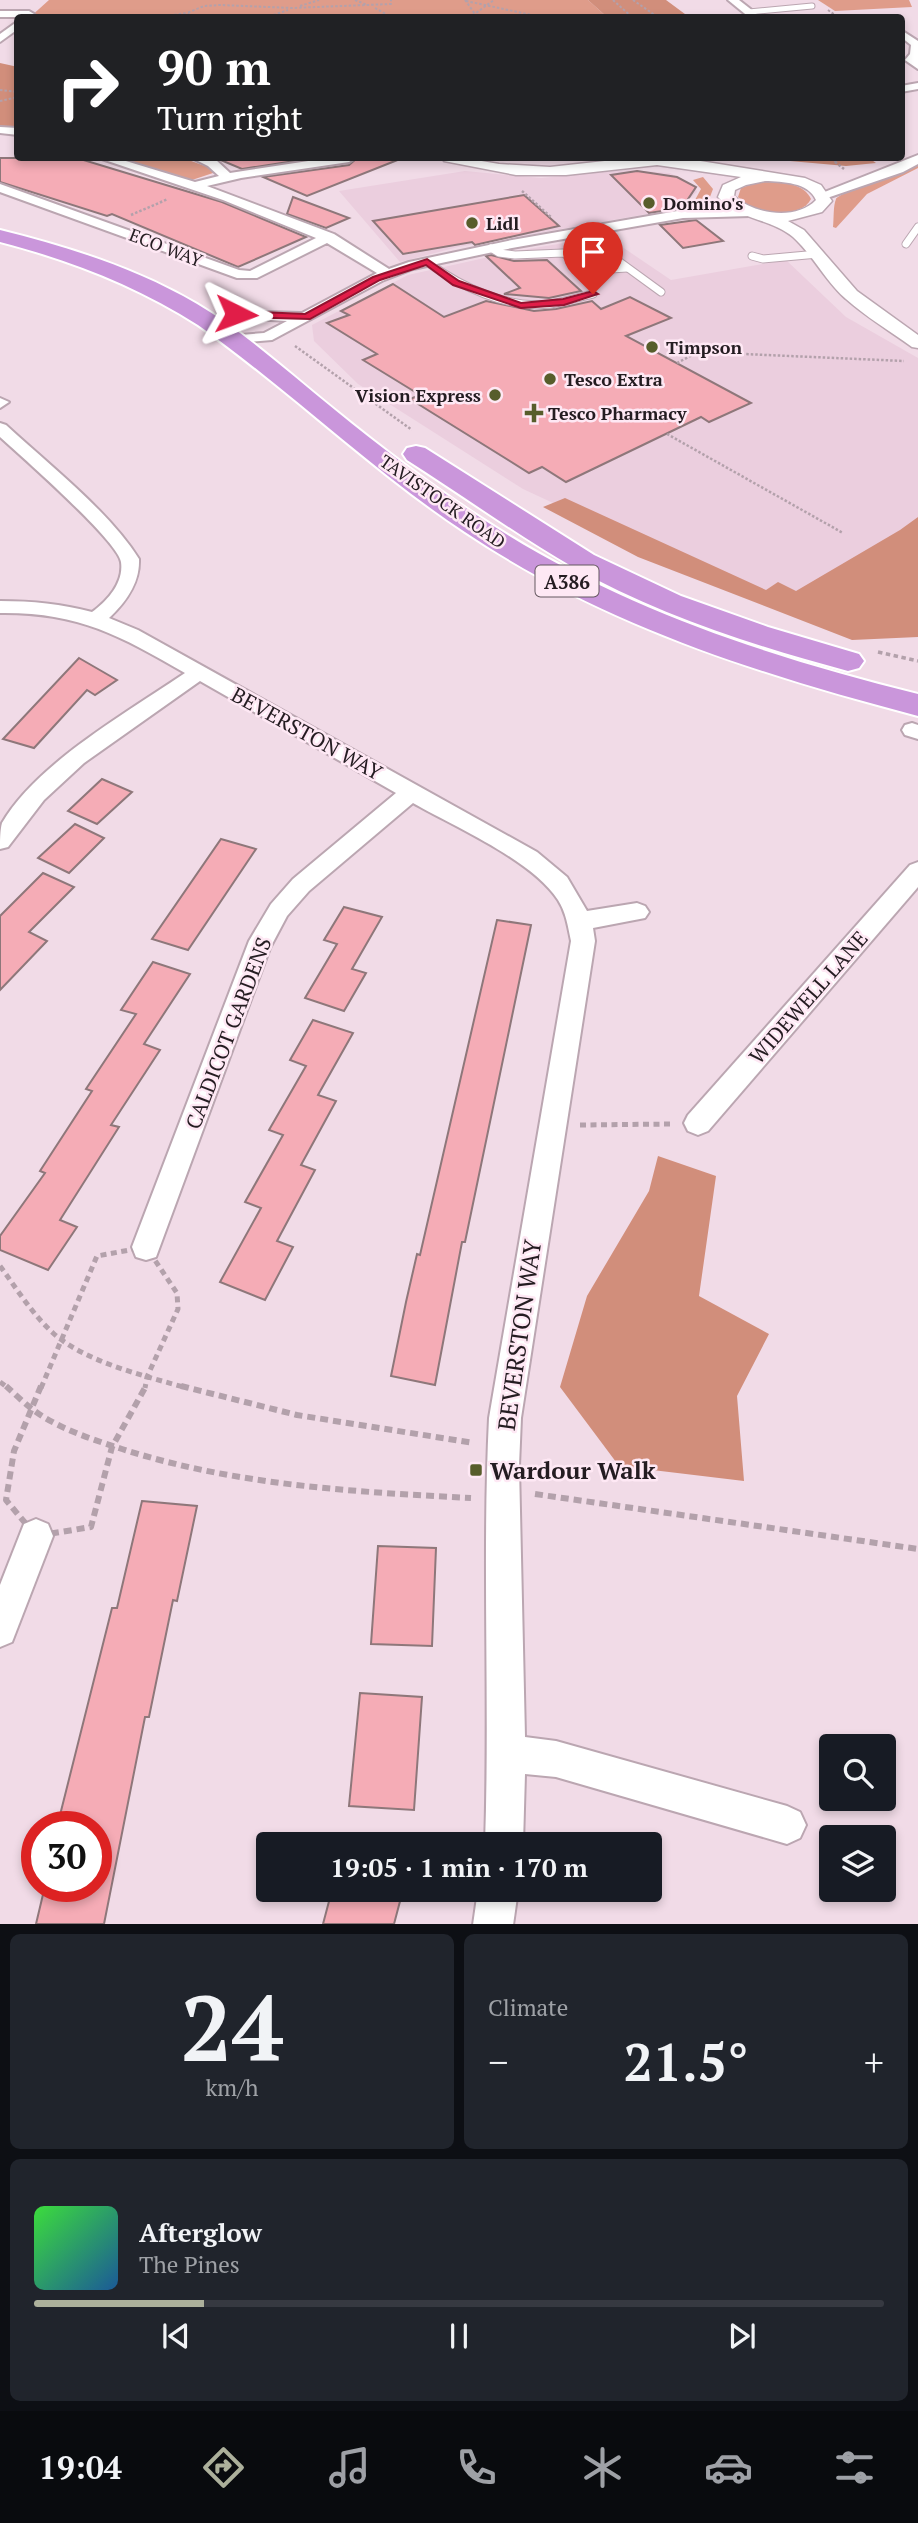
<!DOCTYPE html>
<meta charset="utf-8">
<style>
:root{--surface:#171b24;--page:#20242c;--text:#f1f3f6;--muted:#9ea1a6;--line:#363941;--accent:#acb09b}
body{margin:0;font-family:"PT Serif",serif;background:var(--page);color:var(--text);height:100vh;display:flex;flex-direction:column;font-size:26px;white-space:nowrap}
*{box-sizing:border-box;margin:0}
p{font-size:23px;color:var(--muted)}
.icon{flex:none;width:38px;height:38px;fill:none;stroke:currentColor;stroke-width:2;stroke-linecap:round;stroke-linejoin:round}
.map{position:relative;height:1924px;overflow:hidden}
.details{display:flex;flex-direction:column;gap:10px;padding:10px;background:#0d0f14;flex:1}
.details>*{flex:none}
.banner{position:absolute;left:14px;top:14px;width:891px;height:147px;border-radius:7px;box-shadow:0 4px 10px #0003;background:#202124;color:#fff;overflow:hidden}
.fabs{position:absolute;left:819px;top:1734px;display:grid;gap:14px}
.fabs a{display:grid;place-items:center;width:77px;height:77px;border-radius:7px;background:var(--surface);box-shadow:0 4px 10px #0003;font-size:35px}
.speed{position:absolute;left:21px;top:1811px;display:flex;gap:14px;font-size:35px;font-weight:700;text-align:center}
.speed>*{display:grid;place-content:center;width:91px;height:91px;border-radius:50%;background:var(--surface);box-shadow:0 4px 10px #0003;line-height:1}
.speed .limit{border:10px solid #d22;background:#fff;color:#111}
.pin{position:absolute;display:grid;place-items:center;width:60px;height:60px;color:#fff;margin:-72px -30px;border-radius:50% 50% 50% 0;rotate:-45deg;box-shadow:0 0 7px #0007}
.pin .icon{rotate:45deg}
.me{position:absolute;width:77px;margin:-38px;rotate:93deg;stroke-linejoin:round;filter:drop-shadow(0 0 5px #0008)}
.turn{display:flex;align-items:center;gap:24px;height:147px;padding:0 28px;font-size:32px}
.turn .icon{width:91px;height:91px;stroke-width:2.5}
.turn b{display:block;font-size:49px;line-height:60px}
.big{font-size:52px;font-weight:600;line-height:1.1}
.details .card{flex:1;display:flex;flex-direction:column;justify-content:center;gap:10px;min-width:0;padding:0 24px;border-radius:10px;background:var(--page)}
.details .dial{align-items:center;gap:0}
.dial b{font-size:91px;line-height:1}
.song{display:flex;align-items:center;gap:21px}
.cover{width:84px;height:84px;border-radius:10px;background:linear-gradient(135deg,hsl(120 70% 55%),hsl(210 70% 35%))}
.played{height:7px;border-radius:4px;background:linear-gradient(90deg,var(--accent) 20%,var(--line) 20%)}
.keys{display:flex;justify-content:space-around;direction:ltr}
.heat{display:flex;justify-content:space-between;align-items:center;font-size:38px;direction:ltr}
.details .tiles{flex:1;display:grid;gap:10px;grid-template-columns:1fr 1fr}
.card:last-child{grid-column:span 2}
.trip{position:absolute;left:256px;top:1832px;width:406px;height:70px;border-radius:7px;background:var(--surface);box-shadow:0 4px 10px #0003;font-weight:600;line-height:70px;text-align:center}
.tab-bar{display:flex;height:112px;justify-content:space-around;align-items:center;background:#090b0e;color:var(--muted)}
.tab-bar .icon{width:49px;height:49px}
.tab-bar .current{color:var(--accent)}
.tab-bar b{font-size:32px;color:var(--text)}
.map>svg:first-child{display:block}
.built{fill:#ebcede}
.green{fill:#df9c8a}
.forest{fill:#d18e7b}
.building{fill:#f5acb6;stroke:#8e777a;stroke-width:2}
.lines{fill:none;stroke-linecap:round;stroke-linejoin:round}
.service-far1-casing{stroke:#bba6b1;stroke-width:7}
.service-casing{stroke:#bba6b1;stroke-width:9}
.minor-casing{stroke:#bba6b1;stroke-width:4}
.tertiary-casing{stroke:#bba6b1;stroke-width:3}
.trunk-casing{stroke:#fff;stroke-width:4}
.path-far4{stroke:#b3a1ab;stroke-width:2;stroke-dasharray:2.5 2;stroke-linecap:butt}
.path-far3{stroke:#b3a1ab;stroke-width:2.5;stroke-dasharray:2.5 2;stroke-linecap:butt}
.path-far2{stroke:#b3a1ab;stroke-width:3.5;stroke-dasharray:4.5 3.5;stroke-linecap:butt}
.path-far1{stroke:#b3a1ab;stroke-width:5;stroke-dasharray:6 4.5;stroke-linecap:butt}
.path{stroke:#b3a1ab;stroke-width:6;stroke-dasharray:8 5;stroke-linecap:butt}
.service-far1{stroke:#fff;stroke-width:5}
.service{stroke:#fff;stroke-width:7}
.minor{fill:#fff;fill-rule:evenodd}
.tertiary{fill:#fff;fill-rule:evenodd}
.trunk{fill:#ca96db;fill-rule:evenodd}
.route{fill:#e11d48;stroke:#92132f;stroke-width:2}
.poi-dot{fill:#575d2b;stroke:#fee8f4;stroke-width:2.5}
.labels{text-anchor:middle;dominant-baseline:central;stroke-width:5;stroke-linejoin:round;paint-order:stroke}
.far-poi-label{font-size:18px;font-weight:bold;fill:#241c21;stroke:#fee8f4;text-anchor:start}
.far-street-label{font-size:18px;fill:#241c21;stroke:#fee8f4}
.shield{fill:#fee8f4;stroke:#655960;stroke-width:2}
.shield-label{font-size:19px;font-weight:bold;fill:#241c21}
.street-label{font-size:21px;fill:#241c21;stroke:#fee8f4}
.near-street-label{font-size:24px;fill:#241c21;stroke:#fee8f4}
.near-poi-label{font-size:24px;font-weight:bold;fill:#241c21;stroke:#fee8f4;text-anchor:start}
</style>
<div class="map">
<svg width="918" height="1925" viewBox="0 0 918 1925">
<rect width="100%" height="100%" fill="#f1dbe7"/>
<g class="built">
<polygon points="628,170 670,173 695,186 697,192 686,202 647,214 458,247 400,262 339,191 465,171 541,178"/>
<polygon points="606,236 671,280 786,260 846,317 918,358 918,517 886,544 784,601 676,560 523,489 358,384 314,341 312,325 408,275 516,251"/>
</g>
<g class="green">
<polygon points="49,0 588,0 607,17 29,18"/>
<polygon points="818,0 909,0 912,7 835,11"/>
<polygon points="118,158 183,158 213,169 213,173 192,180"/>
<path d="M918,165v3l-51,26 -31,34 -3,-1c1,-8 0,-21 3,-28 4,-7 69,-28 82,-34z"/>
<polygon points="703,177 713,189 708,202 693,208 667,211 695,200 701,189 693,180"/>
<path d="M758,182c17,-1 45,-1 53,17 -11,22 -59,14 -73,-2l3,-9z"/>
</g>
<g class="forest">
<polygon points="588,0 666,0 689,17 607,17"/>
<polygon points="0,63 18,67 17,126 0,130"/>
<polygon points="755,158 869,158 876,163 846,166"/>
<polygon points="565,498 766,590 778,582 796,591 900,530 918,517 918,637 852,640 638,557 543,507"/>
<polygon points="658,1156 716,1176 699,1296 769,1334 737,1396 744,1481 619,1466 560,1387 587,1296 649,1191"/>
</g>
<g class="building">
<polygon points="0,158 77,158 222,202 306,237 238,267 112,214 107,216 0,182"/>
<polygon points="216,158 314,158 242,169"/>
<polygon points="357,158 400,159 307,196 263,177 349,165"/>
<polygon points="637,171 677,177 696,187 682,208 649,213 611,175"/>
<polygon points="524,195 559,226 475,245 472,242 403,254 373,221"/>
<polygon points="293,197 349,218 326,228 287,214"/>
<polygon points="696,220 723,241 683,248 660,225"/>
<polygon points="491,255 514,261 547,260 581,291 549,298 504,294 520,288 486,256"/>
<polygon points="393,284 444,317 486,301 534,311 556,309 592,301 601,309 630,297 671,318 626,336 751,403 709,422 701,417 566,482 542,467 529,473 410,399 420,395 363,360 377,354 327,323 349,315 341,311"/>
<polygon points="79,658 117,680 95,695 87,690 34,748 3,739"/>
<polygon points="102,779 132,792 97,824 68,811"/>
<polygon points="75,824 104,838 69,873 38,858"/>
<polygon points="221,839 256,849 188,950 152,939"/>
<polygon points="43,873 74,887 29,932 47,941 0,990 0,916"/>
<polygon points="344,907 382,917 352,969 366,973 344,1011 305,998 337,944 324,940"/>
<polygon points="497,920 531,925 465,1242 462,1242 435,1385 391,1376 406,1302 417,1254 420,1255"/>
<polygon points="153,962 190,974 144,1044 160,1050 111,1125 119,1127 60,1220 77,1227 48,1270 0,1250 0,1236 45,1173 40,1171 92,1091 86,1089 136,1014 121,1010"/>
<polygon points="313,1020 353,1033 318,1095 336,1101 301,1165 315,1170 277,1241 293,1247 265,1300 220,1282 261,1208 245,1202 283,1135 269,1130 306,1066 290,1060"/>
<polygon points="142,1501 197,1506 177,1601 173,1600 149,1717 145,1717 104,1924 36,1924 45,1886 96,1886 96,1827 57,1827 112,1608 117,1608"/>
<polygon points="378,1546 436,1548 432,1646 371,1644"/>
<polygon points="360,1693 422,1697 414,1810 349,1806"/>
<polygon points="332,1890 403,1890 394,1924 323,1924"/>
</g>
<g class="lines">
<g class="service-far1-casing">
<polyline id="service-far1" points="749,12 812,6"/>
</g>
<g class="service-casing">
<g id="service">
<polyline points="580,233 661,292"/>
<polyline points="906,244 918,227"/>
<polyline points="491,248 499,253 515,255 563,253 594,270 627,268"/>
<polyline points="752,256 763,259 818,254"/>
<path d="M427,262c34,25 80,47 123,42 14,-2 29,-7 43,-10"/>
</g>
</g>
<g class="minor-casing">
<g id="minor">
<polygon points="728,0 739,0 762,18 750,18"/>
<polygon points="0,11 29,11 34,14 29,17 0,17"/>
<polygon points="18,21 18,29 0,42 0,34"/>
<polygon points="901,30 918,41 918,69 905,60 910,54 911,45 901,37"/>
<polygon points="918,83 918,89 901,92 901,86"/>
<polygon points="0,127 18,128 18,135 0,133"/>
<polygon points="918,155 918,164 903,172 827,198 823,199 817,195"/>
<polygon points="99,158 116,158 195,182 219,176 208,166 192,158 216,160 230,173 328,158 355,158 349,162 241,178 207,186 334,234 389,269 409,262 512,240 683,210 750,208 756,212 750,216 683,218 512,248 413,269 382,281 272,340 233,343 226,339 228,336 264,333 287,321 236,318 231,317 229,314 231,311 302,313 377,273 327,243 257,278 237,278 0,192 0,184 239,270 250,271 316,238 223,200"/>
<polygon points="0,398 9,402 0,408"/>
<path d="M0,423l6,2c42,39 103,86 133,134 1,24 -13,43 -30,59l29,12 399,222 30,25 20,34 50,-8 8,3 4,6 -4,6 -52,10 2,13 -74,477 -2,48 6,271 31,4 231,65 13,6 6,13 -6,13 -13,6 -231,-67 -31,-3 -2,70h-38c5,-142 -3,-284 4,-426l82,-477c-3,-14 -5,-29 -13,-41 -26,-40 -103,-73 -145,-97l-104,88 -22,25 -17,32 -114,309 -10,3 -10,-3 -4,-10 117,-306 22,-37 22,-25 103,-86 -196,-112 -116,82 -40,37 -36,47 -8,2c0,-8 0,-19 2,-26 35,-60 126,-111 183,-150 -66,-38 -107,-61 -185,-60v-12c32,0 62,3 92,11 15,-11 32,-29 29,-50 -3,-21 -100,-106 -121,-125z"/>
<polygon points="912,723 918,725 918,739 905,735 902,730 905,725"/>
<polygon points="918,862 918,887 708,1131 698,1135 688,1131 684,1123 688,1115 910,865"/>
<polygon points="36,1519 48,1524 53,1536 12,1642 0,1647 0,1585 24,1524"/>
<polygon points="478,1890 518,1890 513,1925 473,1925"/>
</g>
</g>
<g class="tertiary-casing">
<path id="tertiary" d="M442,158h22l35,6 51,3 82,-9 56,1 117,19 16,7 11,16 -10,11 -34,9 16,9 53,61 61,44v13l-6,-1c-22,-16 -46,-30 -66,-48 -20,-17 -33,-44 -53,-62 -22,-19 -56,-17 -75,-40l5,-12 18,-8 -84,-12 -91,10h-50l-72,-14zM765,181c18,1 43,1 51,19 -20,21 -63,14 -82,-4l1,-6 11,-5z"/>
</g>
<g class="trunk-casing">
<g id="trunk">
<path d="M0,230c68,17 136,38 197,74 50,30 93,70 138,106 48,39 98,77 149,110 133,87 281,136 434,174v22c-160,-42 -314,-91 -453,-184 -94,-62 -175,-142 -267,-207 -61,-39 -128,-65 -198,-83z"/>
<path d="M416,446l9,2 169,107 87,41 87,31 91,27 5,7 -5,7 -11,3c-93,-25 -190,-56 -275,-104 -57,-33 -111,-72 -166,-107l-4,-6 4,-6z"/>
</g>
</g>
<g class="path-far4">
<polyline points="355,0 367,5"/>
<polyline points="465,0 475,14 473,15"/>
<polyline points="613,0 633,18"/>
<polyline points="633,0 659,18"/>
<polyline points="466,1 546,18"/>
<polyline points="300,6 319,0"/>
<polyline points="375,8 393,18"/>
<polyline points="828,10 839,18"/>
<polyline points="152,18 187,13"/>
<polyline points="193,18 187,13 204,6 220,5 292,8 391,4 391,0"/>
<polyline points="265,18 288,10"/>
<polyline points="469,18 494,0"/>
<polyline points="0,90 18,92"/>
<polyline points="0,101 18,97"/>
<polyline points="831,158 837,163"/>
</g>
<g class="path-far3">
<polyline points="835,162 844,169"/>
<polyline points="522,191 552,218"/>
<polyline points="131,215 168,199"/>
<polyline points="295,346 412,430"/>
<polyline points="677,363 698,352 904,361"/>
<polyline points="667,434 843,533"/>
</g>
<polyline class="path-far2" points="878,652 918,661"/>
<g class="path-far1">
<polyline points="580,1125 673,1124"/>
<path d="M0,1266c17,23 32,48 53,67 32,29 92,43 134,55"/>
<polyline points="0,1382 8,1388"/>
<polyline points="41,1388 97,1256 146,1247 177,1293 178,1309 147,1377 145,1388"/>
</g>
<g class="path">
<path d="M6,1386c10,9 21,20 33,28 24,16 55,26 83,35 112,36 232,43 349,49"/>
<polyline points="41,1386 14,1451 6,1500 36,1536 91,1527 112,1447 146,1386"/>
<polyline points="181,1386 297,1415 474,1443"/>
<polyline points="535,1494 918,1549"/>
</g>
<use href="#service-far1" class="service-far1"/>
<use href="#service" class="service"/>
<use href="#minor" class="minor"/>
<use href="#tertiary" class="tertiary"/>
<use href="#trunk" class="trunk"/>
</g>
<polygon class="route" points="427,259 459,281 521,303 563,299 593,291 598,294 564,305 521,308 453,285 426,265 380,280 310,319 236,317 232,314 236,311 305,314 373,277"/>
<g class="poi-dot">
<circle cx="649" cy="203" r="7"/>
<circle cx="472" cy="223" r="7"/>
<circle cx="652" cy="347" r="7"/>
<circle cx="550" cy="379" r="7"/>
<circle cx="495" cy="395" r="7"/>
<path d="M530.5 402.5h7v7h7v7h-7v7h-7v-7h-7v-7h7z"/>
<rect x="469" y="1463" width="14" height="14" rx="3.5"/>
</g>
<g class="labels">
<g class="far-poi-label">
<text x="663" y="203">Domino's</text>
<text x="486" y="223">Lidl</text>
<text x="666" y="347">Timpson</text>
<text x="564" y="379">Tesco Extra</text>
<text x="481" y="395" text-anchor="end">Vision Express</text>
<text x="548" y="413">Tesco Pharmacy</text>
</g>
<g class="far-street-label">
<text transform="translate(166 247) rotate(21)">ECO WAY</text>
<text transform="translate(443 501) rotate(35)">TAVISTOCK ROAD</text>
</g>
<rect class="shield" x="535.5" y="565.5" width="63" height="31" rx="5"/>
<g class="shield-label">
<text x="567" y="581">A386</text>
</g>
<g class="street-label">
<text transform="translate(307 733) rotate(29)">BEVERSTON WAY</text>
<text transform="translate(808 997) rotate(-49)">WIDEWELL LANE</text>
<text transform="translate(228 1033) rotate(-69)">CALDICOT GARDENS</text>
</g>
<g class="near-street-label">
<text transform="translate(519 1335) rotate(-82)">BEVERSTON WAY</text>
</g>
<g class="near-poi-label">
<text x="490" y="1470">Wardour Walk</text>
</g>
</g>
</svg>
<div class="fabs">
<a><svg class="icon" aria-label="search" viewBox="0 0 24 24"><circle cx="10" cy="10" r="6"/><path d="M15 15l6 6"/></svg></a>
<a><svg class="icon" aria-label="layers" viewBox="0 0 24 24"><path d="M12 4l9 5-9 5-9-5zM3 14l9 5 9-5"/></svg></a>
</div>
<div class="speed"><div class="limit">30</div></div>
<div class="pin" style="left:593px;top:294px;background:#d93025"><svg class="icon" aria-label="arrive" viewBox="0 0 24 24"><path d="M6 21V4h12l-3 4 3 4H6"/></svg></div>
<svg class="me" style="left:236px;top:314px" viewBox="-20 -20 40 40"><path d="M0-17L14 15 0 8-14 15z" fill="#e11d48" stroke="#fff" stroke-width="4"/></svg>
<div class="trip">19:05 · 1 min · 170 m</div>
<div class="banner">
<div class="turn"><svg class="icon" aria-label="right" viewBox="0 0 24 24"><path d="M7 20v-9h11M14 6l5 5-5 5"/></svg><div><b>90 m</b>Turn right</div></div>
</div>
</div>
<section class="details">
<div class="tiles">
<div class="card dial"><b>24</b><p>km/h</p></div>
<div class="card"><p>Climate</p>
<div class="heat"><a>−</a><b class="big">21.5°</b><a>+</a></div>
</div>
<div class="card">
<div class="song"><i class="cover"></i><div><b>Afterglow</b><p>The Pines</p></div></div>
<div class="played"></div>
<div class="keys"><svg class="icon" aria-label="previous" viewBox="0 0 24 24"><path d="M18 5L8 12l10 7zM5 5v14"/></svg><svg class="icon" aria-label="pause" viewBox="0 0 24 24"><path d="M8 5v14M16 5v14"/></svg><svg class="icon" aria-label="next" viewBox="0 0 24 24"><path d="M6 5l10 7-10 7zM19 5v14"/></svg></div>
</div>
</div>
</section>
<nav class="tab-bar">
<b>19:04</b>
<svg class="icon current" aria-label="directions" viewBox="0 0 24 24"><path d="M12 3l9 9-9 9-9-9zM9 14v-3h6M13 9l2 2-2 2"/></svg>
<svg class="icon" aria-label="music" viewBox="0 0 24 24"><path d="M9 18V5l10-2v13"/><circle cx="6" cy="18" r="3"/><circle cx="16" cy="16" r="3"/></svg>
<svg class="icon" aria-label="phone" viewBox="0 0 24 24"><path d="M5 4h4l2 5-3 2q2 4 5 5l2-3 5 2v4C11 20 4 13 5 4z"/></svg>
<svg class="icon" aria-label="climate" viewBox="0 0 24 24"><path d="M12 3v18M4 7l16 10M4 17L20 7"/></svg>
<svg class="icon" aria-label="car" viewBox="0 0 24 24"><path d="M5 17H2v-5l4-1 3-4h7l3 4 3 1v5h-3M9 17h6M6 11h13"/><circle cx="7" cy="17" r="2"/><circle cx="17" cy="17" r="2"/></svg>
<svg class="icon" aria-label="filters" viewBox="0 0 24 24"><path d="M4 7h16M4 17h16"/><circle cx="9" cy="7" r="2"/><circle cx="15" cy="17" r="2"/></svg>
</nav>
